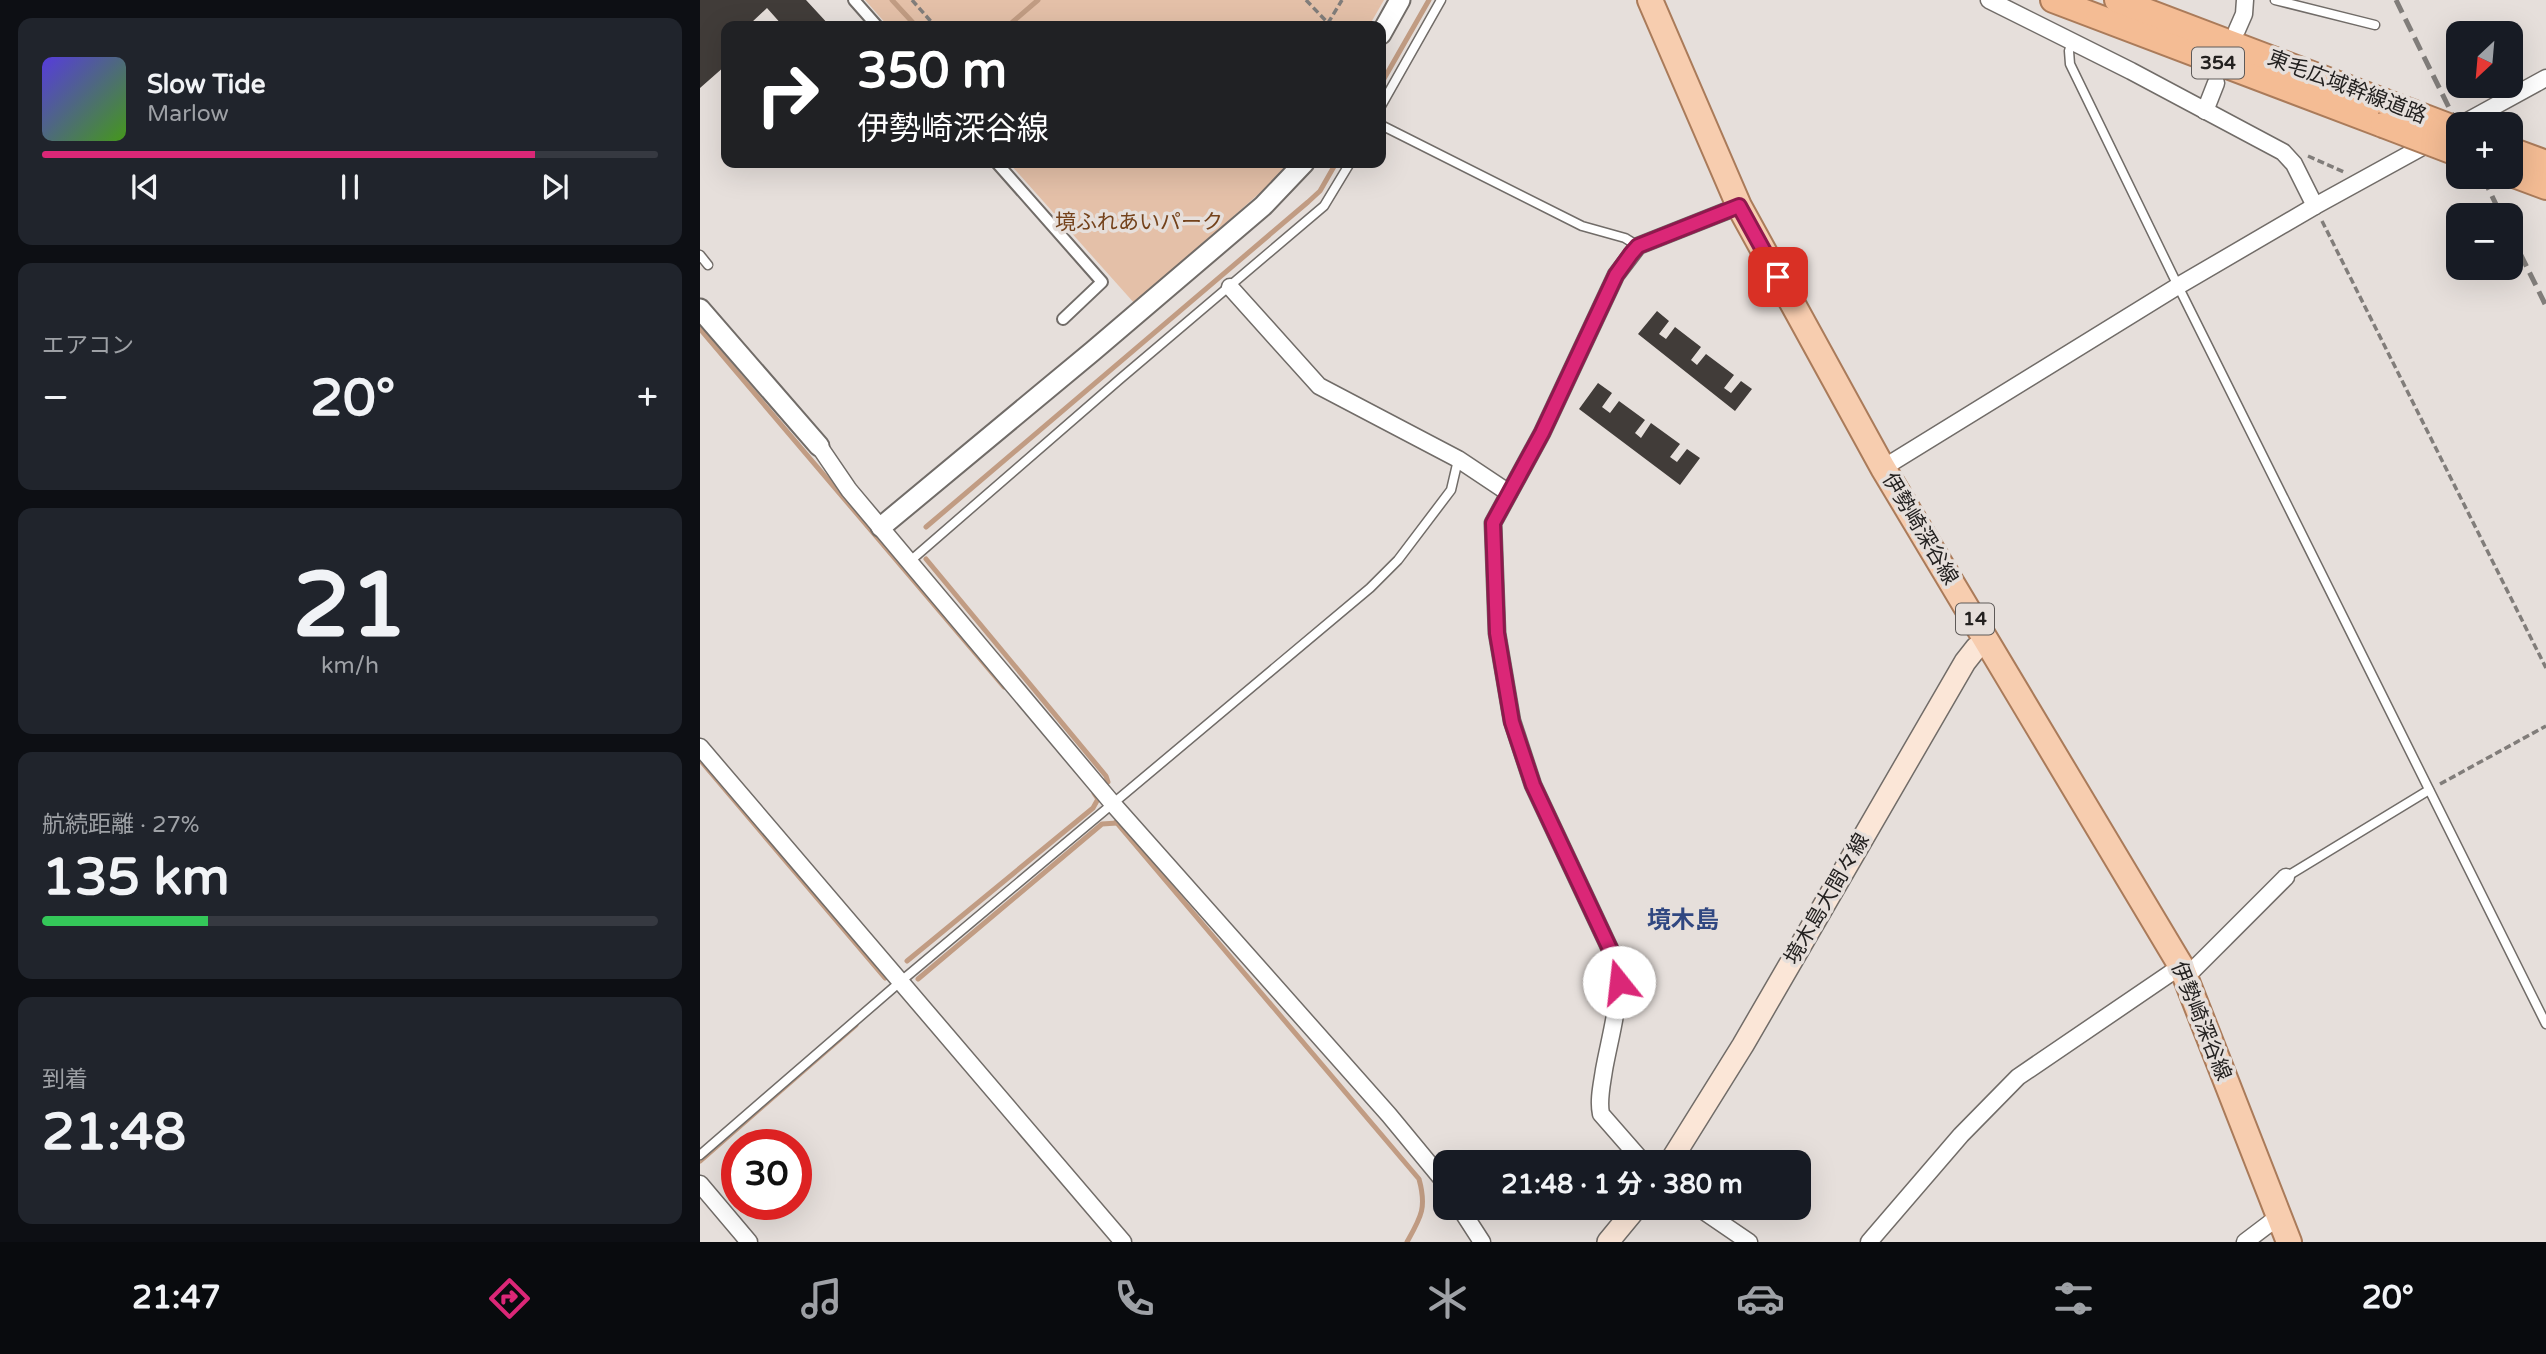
<!DOCTYPE html>
<html lang="ja">
<meta charset="utf-8">
<style>
:root{--surface:#171b24;--page:#20242c;--text:#f1f3f6;--muted:#9ea1a6;--line:#363941;--accent:#db2777}
body{margin:0;font-family:"Varela Round","Noto Sans JP",sans-serif;background:var(--page);color:var(--text);height:100vh;display:flex;flex-direction:column;font-size:26px;white-space:nowrap}
*{box-sizing:border-box;margin:0}
p{font-size:23px;color:var(--muted)}
.icon{flex:none;width:38px;height:38px;fill:none;stroke:currentColor;stroke-width:2;stroke-linecap:round;stroke-linejoin:round}
.map{position:relative;flex:1;overflow:hidden}
.side{display:flex;flex-direction:column;gap:18px;padding:18px;background:#0d0f14;width:700px}
.side>*{flex:none}
.hud{position:absolute;left:21px;top:21px;width:665px;height:147px;border-radius:14px;box-shadow:0 7px 28px #0002;background:#202124;color:#fff;overflow:hidden}
.needle{width:46px;rotate:206deg}
.tools{position:absolute;left:1746px;top:21px;display:grid;gap:14px}
.tools a{display:grid;place-items:center;width:77px;height:77px;border-radius:14px;background:var(--surface);box-shadow:0 7px 28px #0002;font-size:35px}
.speed{position:absolute;left:21px;top:1129px;display:flex;gap:14px;font-size:35px;font-weight:700;text-align:center}
.speed>*{display:grid;place-content:center;width:91px;height:91px;border-radius:50%;background:var(--surface);box-shadow:0 7px 28px #0002;line-height:1}
.speed .limit{border:10px solid #d22;background:#fff;color:#111}
.pin{position:absolute;display:grid;place-items:center;width:60px;height:60px;color:#fff;margin:-30px;border-radius:14px;box-shadow:0 4px 10px #0006}
.me{position:absolute;width:77px;margin:-38px;rotate:344deg;stroke-linejoin:round;filter:drop-shadow(0 0 5px #0008)}
.turn{display:flex;align-items:center;gap:24px;height:147px;padding:0 21px;font-size:32px}
.turn .icon{width:91px;height:91px;stroke-width:2.5}
.turn b{display:block;font-size:49px;line-height:60px}
.big{font-size:52px;font-weight:700;line-height:1.1}
.side .widget{flex:1;display:flex;flex-direction:column;justify-content:center;gap:10px;min-width:0;padding:0 24px;border-radius:14px;background:var(--page)}
.side .dial{align-items:center;gap:0}
.dial b{font-size:91px;line-height:1}
.song{display:flex;align-items:center;gap:21px}
.cover{width:84px;height:84px;border-radius:10px;background:linear-gradient(135deg,hsl(250 70% 55%),hsl(100 70% 35%))}
.played{height:7px;border-radius:4px;background:linear-gradient(90deg,var(--accent) 80%,var(--line) 80%)}
.keys{display:flex;justify-content:space-around;direction:ltr}
.heat{display:flex;justify-content:space-between;align-items:center;font-size:38px;direction:ltr}
.charge{height:10px;border-radius:5px;background:linear-gradient(90deg,#34c759 27%,var(--line) 0)}
.trip{position:absolute;left:733px;top:1150px;width:378px;height:70px;border-radius:14px;background:var(--surface);box-shadow:0 7px 28px #0002;font-weight:700;line-height:70px;text-align:center}
.tabs{display:flex;height:112px;justify-content:space-around;align-items:center;background:#090b0e;color:var(--muted)}
.tabs .icon{width:49px;height:49px}
.tabs .active{color:var(--accent)}
.tabs b{font-size:32px;color:var(--text)}
main{display:flex;flex:1;min-height:0}
.map>svg:first-child{display:block}
.green{fill:#e4c0a8}
.lines{fill:none;stroke-linecap:round;stroke-linejoin:round}
.stream{stroke:#c19c83;stroke-width:5}
.building{fill:#413c39}
.service-casing{stroke:#716c68;stroke-width:11}
.pedestrian-casing{stroke:#716c68;stroke-width:14}
.minor-casing{stroke:#716c68;stroke-width:19}
.tertiary-casing{stroke:#716c68;stroke-width:23}
.secondary-casing{stroke:#716c68;stroke-width:24}
.primary-casing{stroke:#aa7b5a;stroke-width:28}
.trunk-casing{stroke:#aa7b5a;stroke-width:28}
.path{stroke:#817d7a;stroke-width:3.5;stroke-dasharray:7 3.5;stroke-linecap:butt}
.service{stroke:#fff;stroke-width:8}
.pedestrian{stroke:#fff;stroke-width:10}
.minor{stroke:#fff;stroke-width:16}
.tertiary{stroke:#fff;stroke-width:19}
.secondary{stroke:#fbe6d7;stroke-width:21}
.primary{stroke:#f7cdaf;stroke-width:24}
.trunk{stroke:#f4bc94;stroke-width:24}
.rail{stroke:#817d7a;stroke-width:5;stroke-dasharray:14 7;stroke-linecap:butt}
.trunk-bridge-casing{stroke:#aa7b5a;stroke-width:28;stroke-linecap:butt}
.trunk-bridge{stroke:#f4bc94;stroke-width:24}
.route-casing{stroke:#8e194d;stroke-width:18}
.route{stroke:#db2777;stroke-width:12}
.labels{text-anchor:middle;dominant-baseline:central;stroke-width:7;stroke-linejoin:round;paint-order:stroke}
.shield{fill:#e6dfdb;stroke:#5e5a58;stroke-width:2}
.shield-label{font-size:19px;font-weight:bold;fill:#232120}
.street-label{font-size:21px;fill:#232120;stroke:#e6dfdb}
.park-label{font-size:21px;fill:#74421b;stroke:#e6dfdb}
.quarter-label{font-size:24px;font-weight:bold;fill:#304781;stroke:#e6dfdb}
</style>
<main>
<section class="side">
<div class="widget">
<div class="song"><i class="cover"></i><div><b>Slow Tide</b><p>Marlow</p></div></div>
<div class="played"></div>
<div class="keys"><svg class="icon" aria-label="previous" viewBox="0 0 24 24"><path d="M18 5L8 12l10 7zM5 5v14"/></svg><svg class="icon" aria-label="pause" viewBox="0 0 24 24"><path d="M8 5v14M16 5v14"/></svg><svg class="icon" aria-label="next" viewBox="0 0 24 24"><path d="M6 5l10 7-10 7zM19 5v14"/></svg></div>
</div>
<div class="widget"><p>エアコン</p>
<div class="heat"><a>−</a><b class="big">20°</b><a>+</a></div>
</div>
<div class="widget dial"><b>21</b><p>km/h</p></div>
<div class="widget"><p>航続距離 · 27%</p><b class="big">135 km</b><div class="charge"></div></div>
<div class="widget"><p>到着</p><b class="big">21:48</b></div>
</section>
<div class="map">
<svg width="1846" height="1242" viewBox="0 0 1846 1242">
<rect width="100%" height="100%" fill="#e6dfdb"/>
<g class="green">
<polygon points="165,0 684,0 669,26 188,26"/>
<polygon points="309,163 589,163 563,190 435,304"/>
</g>
<g class="lines">
<g class="stream">
<polyline points="192,0 216,26"/>
<polyline points="308,26 338,0"/>
<polyline points="681,84 729,0"/>
<polyline points="0,329 304,687"/>
<polyline points="226,527 608,202 620,191 636,163"/>
<polyline points="226,559 406,776 408,782"/>
<polyline points="0,760 185,978"/>
<path d="M416,822l303,357c8,29 2,38 -12,63"/>
<polyline points="207,961 393,808 398,799 394,793"/>
<polyline points="218,979 402,824 417,823"/>
<polyline points="0,1161 156,1025"/>
</g>
</g>
<g class="building">
<polygon points="0,0 106,0 130,26 83,26 67,8 51,23 54,26 26,26 26,68 25,66 0,88"/>
<polygon points="957,311 969,321 959,334 966,339 975,327 1001,347 991,360 997,365 1006,354 1034,375 1024,388 1031,393 1041,381 1052,389 1035,411 938,334"/>
<polygon points="898,383 912,393 902,407 910,413 919,401 945,420 935,433 941,438 951,423 980,444 970,457 977,462 987,449 1000,458 980,485 879,409"/>
</g>
<g class="lines">
<g class="service-casing">
<g id="service">
<polyline points="1575,0 1675,25"/>
<polyline points="1372,41 1369,51 1370,64 1478,286 1846,1024"/>
<polyline points="681,106 741,0"/>
<polyline points="681,125 882,226 925,238 938,246"/>
<polyline points="0,255 8,265"/>
<polyline points="209,562 420,379 624,206 650,163"/>
<polyline points="1586,877 1729,790"/>
<polyline points="0,1155 200,982 670,588 698,560 751,490 758,460"/>
</g>
</g>
<g class="pedestrian-casing">
<g id="pedestrian">
<polyline points="154,0 177,26"/>
<polyline points="297,163 402,282 363,319"/>
</g>
</g>
<g class="minor-casing">
<g id="minor">
<polyline points="1289,0 1431,71 1583,152 1594,164 1615,206"/>
<polyline points="1537,30 1544,14 1545,0"/>
<polyline points="1505,111 1516,83"/>
<polyline points="1762,124 1846,78"/>
<polyline points="530,287 619,386 758,459 809,493"/>
<polyline points="119,446 149,490 413,804 689,1115 746,1184"/>
<polyline points="1183,468 1478,286 1615,206 1735,140"/>
<polyline points="0,747 423,1242"/>
<polyline points="1486,977 1586,877"/>
<path d="M943,1162l-42,-48c-3,-14 1,-30 3,-44 6,-34 18,-71 13,-106l-84,-179 -21,-64 -15,-88 -4,-110 49,-90 74,-158 22,-29 101,-40"/>
<polyline points="0,1184 49,1242"/>
<polyline points="760,1208 782,1242"/>
<polyline points="999,1208 1049,1242"/>
<polyline points="1169,1242 1261,1135 1318,1077 1481,966"/>
<polyline points="1545,1242 1578,1217"/>
</g>
</g>
<g class="tertiary-casing">
<g id="tertiary">
<polyline points="681,34 700,0"/>
<polyline points="0,309 119,446"/>
<polyline points="181,527 393,351 563,206 604,163"/>
</g>
</g>
<g class="secondary-casing">
<g id="secondary">
<polyline points="970,1162 1043,1045 1265,662 1276,648 1287,640"/>
<polyline points="908,1242 936,1208"/>
</g>
</g>
<g class="primary-casing">
<polyline id="primary" points="950,0 1039,206 1183,468 1481,966 1589,1242"/>
</g>
<g class="trunk-casing">
<g id="trunk">
<polyline points="1353,0 1683,125"/>
<polyline points="1417,0 1683,101"/>
<polyline points="1811,150 1846,163"/>
<polyline points="1811,174 1846,187"/>
</g>
</g>
<g class="path">
<polyline points="212,0 235,26"/>
<polyline points="606,0 628,23 642,0"/>
<polyline points="627,26 628,23 634,26"/>
<polyline points="1608,156 1646,173"/>
<polyline points="1622,221 1846,668"/>
<polyline points="1740,784 1846,726"/>
</g>
<use href="#service" class="service"/>
<use href="#pedestrian" class="pedestrian"/>
<use href="#minor" class="minor"/>
<use href="#tertiary" class="tertiary"/>
<use href="#secondary" class="secondary"/>
<use href="#primary" class="primary"/>
<use href="#trunk" class="trunk"/>
<g class="rail">
<polyline points="1696,0 1759,128"/>
<polyline points="1783,177 1801,215"/>
<polyline points="1811,235 1846,306"/>
</g>
<g class="trunk-bridge-casing">
<g id="trunk-bridge">
<polyline points="1683,101 1759,130"/>
<polyline points="1683,125 1759,154"/>
</g>
</g>
<use href="#trunk-bridge" class="trunk-bridge"/>
</g>
<g class="lines">
<g class="route-casing">
<polyline id="route" points="919,982 917,964 833,785 812,722 797,633 793,523 842,433 916,275 931,254 938,246 1039,206 1078,277"/>
</g>
<use href="#route" class="route"/>
</g>
<g class="labels">
<g class="shield">
<rect x="1492" y="47.5" width="52" height="31" rx="5"/>
<rect x="1256" y="603.5" width="38" height="31" rx="5"/>
</g>
<g class="shield-label">
<text x="1518" y="63">354</text>
<text x="1275" y="619">14</text>
</g>
<g class="street-label">
<text transform="translate(1647 87) rotate(21)">東毛広域幹線道路</text>
<text transform="translate(1220 529) rotate(59)">伊勢崎深谷線</text>
<text transform="translate(1127 899) rotate(-60)">境木島大間々線</text>
<text transform="translate(1501 1021) rotate(68)">伊勢崎深谷線</text>
</g>
<g class="park-label">
<text x="439" y="222">境ふれあいパーク</text>
</g>
<g class="quarter-label">
<text x="983" y="920">境木島</text>
</g>
</g>
</svg>
<div class="tools">
<a><svg class="needle" viewBox="-14 -14 28 28"><path d="M0-13l5 13h-10z" fill="#e53935"/><path d="M0 13l5-13h-10z" fill="#9ea1a6"/></svg></a>
<a>+</a>
<a>−</a>
</div>
<div class="speed"><div class="limit">30</div></div>
<div class="pin" style="left:1078px;top:277px;background:#d93025"><svg class="icon" aria-label="arrive" viewBox="0 0 24 24"><path d="M6 21V4h12l-3 4 3 4H6"/></svg></div>
<svg class="me" style="left:919px;top:982px" viewBox="-20 -20 40 40"><circle r="19" fill="#fff"/><path d="M0-13L10 11 0 6-10 11z" fill="#db2777"/></svg>
<div class="trip">21:48 · 1 分 · 380 m</div>
<div class="hud">
<div class="turn"><svg class="icon" aria-label="right" viewBox="0 0 24 24"><path d="M7 20v-9h11M14 6l5 5-5 5"/></svg><div><b>350 m</b>伊勢崎深谷線</div></div>
</div>
</div>
</main>
<nav class="tabs">
<b>21:47</b>
<svg class="icon active" aria-label="directions" viewBox="0 0 24 24"><path d="M12 3l9 9-9 9-9-9zM9 14v-3h6M13 9l2 2-2 2"/></svg>
<svg class="icon" aria-label="music" viewBox="0 0 24 24"><path d="M9 18V5l10-2v13"/><circle cx="6" cy="18" r="3"/><circle cx="16" cy="16" r="3"/></svg>
<svg class="icon" aria-label="phone" viewBox="0 0 24 24"><path d="M5 4h4l2 5-3 2q2 4 5 5l2-3 5 2v4C11 20 4 13 5 4z"/></svg>
<svg class="icon" aria-label="climate" viewBox="0 0 24 24"><path d="M12 3v18M4 7l16 10M4 17L20 7"/></svg>
<svg class="icon" aria-label="car" viewBox="0 0 24 24"><path d="M5 17H2v-5l4-1 3-4h7l3 4 3 1v5h-3M9 17h6M6 11h13"/><circle cx="7" cy="17" r="2"/><circle cx="17" cy="17" r="2"/></svg>
<svg class="icon" aria-label="filters" viewBox="0 0 24 24"><path d="M4 7h16M4 17h16"/><circle cx="9" cy="7" r="2"/><circle cx="15" cy="17" r="2"/></svg>
<b>20°</b>
</nav>
